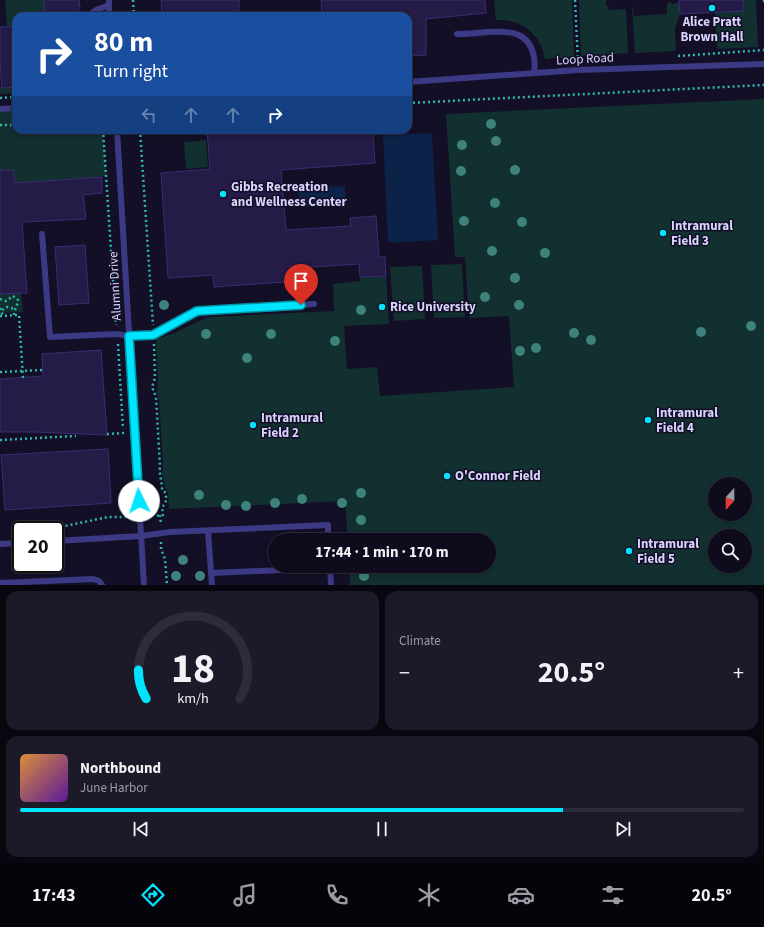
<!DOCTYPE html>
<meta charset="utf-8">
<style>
:root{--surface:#0e0b1c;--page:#1c1929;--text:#f1f3f6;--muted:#9b9ba3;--line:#2e2b3b;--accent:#00e5ff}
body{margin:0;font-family:"Source Sans 3",sans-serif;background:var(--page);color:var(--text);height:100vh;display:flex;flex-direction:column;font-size:15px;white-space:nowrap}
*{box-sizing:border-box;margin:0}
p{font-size:13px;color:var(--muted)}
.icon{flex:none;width:22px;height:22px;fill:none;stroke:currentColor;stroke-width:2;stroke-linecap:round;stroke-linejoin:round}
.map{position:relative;height:585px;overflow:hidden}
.sheet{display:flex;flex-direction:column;gap:6px;padding:6px;background:#08060f;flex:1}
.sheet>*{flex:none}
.banner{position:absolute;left:12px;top:12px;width:400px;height:122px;border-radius:12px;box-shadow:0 2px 6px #0003,0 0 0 1px var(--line);background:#1a4fa0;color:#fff;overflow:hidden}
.needle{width:26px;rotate:201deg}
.controls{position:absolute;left:708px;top:477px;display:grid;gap:8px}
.controls a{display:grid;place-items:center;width:44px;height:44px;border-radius:50%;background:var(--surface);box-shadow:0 2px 6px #0003,0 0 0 1px var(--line);font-size:20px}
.speed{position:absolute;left:12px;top:521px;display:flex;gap:8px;font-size:20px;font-weight:700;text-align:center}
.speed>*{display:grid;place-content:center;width:52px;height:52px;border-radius:50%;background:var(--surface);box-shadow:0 2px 6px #0003,0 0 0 1px var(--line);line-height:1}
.speed .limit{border:2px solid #111;border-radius:6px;background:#fff;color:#111}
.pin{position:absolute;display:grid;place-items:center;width:34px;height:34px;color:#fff;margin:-41px -17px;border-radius:50% 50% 50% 0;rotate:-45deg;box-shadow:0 0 4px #0007}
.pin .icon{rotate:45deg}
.me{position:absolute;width:44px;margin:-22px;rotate:356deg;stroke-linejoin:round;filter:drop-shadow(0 0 3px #0008)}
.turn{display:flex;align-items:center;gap:14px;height:84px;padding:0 16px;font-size:18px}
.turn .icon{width:52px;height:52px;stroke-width:2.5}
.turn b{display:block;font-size:28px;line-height:34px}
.lanes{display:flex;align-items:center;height:38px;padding:0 16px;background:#0003;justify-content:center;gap:20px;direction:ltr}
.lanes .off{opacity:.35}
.big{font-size:30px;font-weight:700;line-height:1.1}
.sheet .card{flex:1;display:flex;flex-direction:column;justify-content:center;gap:6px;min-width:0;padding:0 14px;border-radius:12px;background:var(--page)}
.sheet .dial{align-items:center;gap:0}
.dial svg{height:104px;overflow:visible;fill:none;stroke:var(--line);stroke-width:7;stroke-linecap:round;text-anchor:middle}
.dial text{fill:var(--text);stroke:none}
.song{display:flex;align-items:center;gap:12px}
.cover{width:48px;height:48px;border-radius:6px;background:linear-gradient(135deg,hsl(30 70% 55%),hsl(270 70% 35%))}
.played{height:4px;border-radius:2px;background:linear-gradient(90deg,var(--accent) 75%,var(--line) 75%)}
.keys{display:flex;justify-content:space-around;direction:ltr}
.heat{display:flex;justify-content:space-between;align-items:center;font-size:22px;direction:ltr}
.sheet .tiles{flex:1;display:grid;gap:6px;grid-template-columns:1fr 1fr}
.card:last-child{grid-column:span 2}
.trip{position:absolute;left:268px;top:533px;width:228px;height:40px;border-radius:20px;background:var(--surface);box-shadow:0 2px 6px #0003,0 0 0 1px var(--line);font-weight:700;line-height:40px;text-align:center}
.tabs{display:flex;height:64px;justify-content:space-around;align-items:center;background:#06040b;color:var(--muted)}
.tabs .icon{width:28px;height:28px}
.tabs .selected{color:var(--accent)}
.tabs b{font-size:18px;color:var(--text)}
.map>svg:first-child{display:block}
.green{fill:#12302f;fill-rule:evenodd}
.water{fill:#0c2248}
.building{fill:#241b47;stroke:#3b2d73}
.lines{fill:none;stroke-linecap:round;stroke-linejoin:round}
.path{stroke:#2fb8b0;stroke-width:2.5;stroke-dasharray:2 3;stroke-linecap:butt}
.lane{stroke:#3d3a85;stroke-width:6}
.tree{fill:#3d827b}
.route-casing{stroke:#0095a6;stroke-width:10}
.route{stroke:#00e5ff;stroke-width:7}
.poi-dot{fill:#00e5ff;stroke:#130f26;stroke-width:1.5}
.labels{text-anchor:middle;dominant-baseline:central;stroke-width:3;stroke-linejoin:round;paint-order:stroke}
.poi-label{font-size:13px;font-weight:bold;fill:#d9d4ff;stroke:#130f26;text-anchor:start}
.street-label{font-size:13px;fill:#d9d4ff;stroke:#130f26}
</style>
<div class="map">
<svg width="764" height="585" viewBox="0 0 764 585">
<rect width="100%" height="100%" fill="#130f26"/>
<g class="green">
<polygon points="5,0 44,0 45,11 52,16 16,16 16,26 7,27"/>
<path d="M494,0h78l2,57 -29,2c-5,-27 -24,-40 -49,-39z"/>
<polygon points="579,0 606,0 606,6 608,6 609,10 626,9 628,53 581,56"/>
<polygon points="743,0 756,0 758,47 717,49 715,13 744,11"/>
<polygon points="671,2 672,4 679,2 680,14 675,28 676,51 635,53 632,7 633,7 634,16 667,14 667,3"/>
<polygon points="0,86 2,88 16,87 16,93 0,94"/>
<path d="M764,99v486h-414l-1,-19h140v-26h-141l-3,-39 -176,8 -1,-16 -3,-6 -3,-13 1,-8 -4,-65 -2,-7 1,-12 -2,-44c17,-1 36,-16 54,-21l124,-6 -1,-27 27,-3v-4l26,-1 3,48 -45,2 3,43 30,-2 3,29 134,-9 -5,-71 -40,2 -4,-61h-10l-9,-143zM715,484h30v30h-30zM715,536h30v30h-30z"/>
<polygon points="16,108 16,130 103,130 106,176 15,183 13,170 0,171 0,109"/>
<polygon points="206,140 208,167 186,169 184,142"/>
<polygon points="462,264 465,317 434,318 431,265"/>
<polygon points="422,266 425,319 394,321 390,267"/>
<polygon points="21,293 23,312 0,313 0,294"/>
</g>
<g class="water">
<polygon points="432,133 438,240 388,243 383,135"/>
<polygon points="345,186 346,205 299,207 298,187"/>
</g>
<g class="building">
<polygon points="44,0 79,0 80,8 73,16 52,16 45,11"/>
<polygon points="161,0 239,0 239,16 162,16"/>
<polygon points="321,0 485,0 486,13 426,19 426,55 408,56 408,16 322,16"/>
<polygon points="679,0 743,0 744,11 680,14"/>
<polygon points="16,26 16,87 2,88 0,64 0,27"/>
<polygon points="207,130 373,130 375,163 281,170 286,230 351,226 350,218 376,216 379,257 385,257 386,276 360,277 359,264 297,268 298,281 214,287 213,275 168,278 161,173 210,169"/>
<polygon points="0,170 13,170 15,183 102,177 102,193 83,195 86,219 22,222 27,293 0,294"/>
<polygon points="85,245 89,303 59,305 55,247"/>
<polygon points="101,350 107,435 35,432 0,432 0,379 43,376 42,354"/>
<polygon points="108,449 111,503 5,510 1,455"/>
</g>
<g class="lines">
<g class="path">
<polyline points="133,0 134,16"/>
<polyline points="575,0 578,62"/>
<polyline points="764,0 764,3"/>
<polyline points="678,56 764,50"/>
<polyline points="0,98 16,97"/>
<polyline points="408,103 764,85"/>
<polyline points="0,125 16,125"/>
<polyline points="103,130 116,325"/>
<polyline points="140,130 153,325"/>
<path d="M0,299l6,2 7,-5 5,4c0,5 -4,9 -4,16"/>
<polyline points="0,308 3,316"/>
<polyline points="2,310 7,307 15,309"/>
<polyline points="0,316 19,315 23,378"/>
<polyline points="118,344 123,429"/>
<path d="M154,344l1,34 -3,9 4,10 4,69c-1,8 2,15 2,24l4,3c0,6 1,10 -4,14l1,8 -9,1"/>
<polyline points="0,372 43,370"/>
<polyline points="107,434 124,433"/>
<polyline points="0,440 76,436"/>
<polyline points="160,515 161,525"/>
<polyline points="46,530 108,517 130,517"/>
<polyline points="161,542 161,549 165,559 167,585"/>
</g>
<g class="lane">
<polyline points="109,0 109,16"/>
<polyline points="88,16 96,10 109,5"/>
<path d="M457,34c10,0 21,-1 31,-2 22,-1 41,-1 46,25 1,5 0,11 1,16"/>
<polyline points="408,82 578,70 764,64"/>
<polyline points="0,109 16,108"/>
<polyline points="117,130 144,585"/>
<polyline points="42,234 50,337 117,334 129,336 153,335 197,311 314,304"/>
<polyline points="208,531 212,585"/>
<polyline points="55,541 141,536 170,532 328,525 328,540"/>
<polyline points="0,544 21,543"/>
<polyline points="330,566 331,585"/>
<polyline points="211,573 330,568"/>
<polyline points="0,583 93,579 99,581 102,585"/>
</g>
</g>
<g class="tree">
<circle cx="491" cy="124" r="5"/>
<circle cx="496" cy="141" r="5"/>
<circle cx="462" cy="145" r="5"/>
<circle cx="515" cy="170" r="5"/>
<circle cx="461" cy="171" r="5"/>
<circle cx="495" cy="203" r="5"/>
<circle cx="464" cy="221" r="5"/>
<circle cx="522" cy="222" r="5"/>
<circle cx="492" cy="251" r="5"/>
<circle cx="545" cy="253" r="5"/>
<circle cx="515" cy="278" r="5"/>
<circle cx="485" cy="297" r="5"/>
<circle cx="164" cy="305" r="5"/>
<circle cx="519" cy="305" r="5"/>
<circle cx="361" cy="310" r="5"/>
<circle cx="751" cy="326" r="5"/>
<circle cx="701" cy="332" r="5"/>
<circle cx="574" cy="333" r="5"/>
<circle cx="206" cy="334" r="5"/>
<circle cx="271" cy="334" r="5"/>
<circle cx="591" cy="340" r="5"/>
<circle cx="335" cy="341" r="5"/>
<circle cx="536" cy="348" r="5"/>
<circle cx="520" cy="351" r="5"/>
<circle cx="247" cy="358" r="5"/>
<circle cx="361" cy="493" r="5"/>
<circle cx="199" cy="495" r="5"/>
<circle cx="302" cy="499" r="5"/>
<circle cx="275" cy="503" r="5"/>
<circle cx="342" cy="503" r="5"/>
<circle cx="226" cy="505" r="5"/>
<circle cx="246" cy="506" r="5"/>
<circle cx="361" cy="520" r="5"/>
<circle cx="183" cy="560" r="5"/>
<circle cx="176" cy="576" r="5"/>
<circle cx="200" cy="576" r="5"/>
<circle cx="364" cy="576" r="5"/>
</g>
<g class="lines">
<g class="route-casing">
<polyline id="route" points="139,501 129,336 153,335 197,311 301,305"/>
</g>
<use href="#route" class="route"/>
</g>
<g class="poi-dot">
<circle cx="712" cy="8" r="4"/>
<circle cx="223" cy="194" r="4"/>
<circle cx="663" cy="233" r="4"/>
<circle cx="382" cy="307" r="4"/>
<circle cx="648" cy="420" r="4"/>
<circle cx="253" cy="425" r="4"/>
<circle cx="447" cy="476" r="4"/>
<circle cx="629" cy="551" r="4"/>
</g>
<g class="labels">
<g class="poi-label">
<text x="712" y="22" text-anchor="middle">Alice Pratt<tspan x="712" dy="15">Brown Hall</tspan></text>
<text x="231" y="187">Gibbs Recreation<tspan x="231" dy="15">and Wellness Center</tspan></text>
<text x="671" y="226">Intramural<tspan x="671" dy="15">Field 3</tspan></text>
<text x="390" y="307">Rice University</text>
<text x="656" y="413">Intramural<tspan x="656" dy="15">Field 4</tspan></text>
<text x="261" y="418">Intramural<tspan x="261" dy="15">Field 2</tspan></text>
<text x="455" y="476">O'Connor Field</text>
<text x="637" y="544">Intramural<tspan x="637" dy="15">Field 5</tspan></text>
</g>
<g class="street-label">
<text transform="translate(585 59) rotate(-3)">Loop Road</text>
<text transform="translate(115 286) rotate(-93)">Alumni Drive</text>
</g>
</g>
</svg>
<div class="controls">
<a><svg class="needle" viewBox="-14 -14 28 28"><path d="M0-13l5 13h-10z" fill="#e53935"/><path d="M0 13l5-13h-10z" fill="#9b9ba3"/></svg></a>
<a><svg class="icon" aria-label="search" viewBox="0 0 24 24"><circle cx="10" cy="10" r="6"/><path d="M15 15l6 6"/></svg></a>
</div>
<div class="speed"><div class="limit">20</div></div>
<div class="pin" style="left:301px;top:305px;background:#d93025"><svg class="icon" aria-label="arrive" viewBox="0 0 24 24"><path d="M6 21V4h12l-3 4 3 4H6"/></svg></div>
<svg class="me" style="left:139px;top:501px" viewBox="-20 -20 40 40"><circle r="19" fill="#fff"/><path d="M0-13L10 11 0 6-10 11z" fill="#00e5ff"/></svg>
<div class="trip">17:44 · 1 min · 170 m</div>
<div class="banner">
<div class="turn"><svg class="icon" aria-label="right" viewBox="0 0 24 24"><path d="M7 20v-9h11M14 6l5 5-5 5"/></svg><div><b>80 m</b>Turn right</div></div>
<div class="lanes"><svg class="icon off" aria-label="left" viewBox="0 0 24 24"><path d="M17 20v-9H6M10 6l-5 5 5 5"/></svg><svg class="icon off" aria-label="ahead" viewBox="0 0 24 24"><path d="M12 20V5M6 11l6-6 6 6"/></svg><svg class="icon off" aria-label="ahead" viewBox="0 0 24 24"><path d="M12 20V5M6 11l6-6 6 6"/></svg><svg class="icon" aria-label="right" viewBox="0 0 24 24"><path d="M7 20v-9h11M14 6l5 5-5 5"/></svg></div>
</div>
</div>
<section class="sheet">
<div class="tiles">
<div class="card dial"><svg viewBox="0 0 100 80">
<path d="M14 69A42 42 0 1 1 86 69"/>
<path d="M14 69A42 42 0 0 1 8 47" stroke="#00e5ff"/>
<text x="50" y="56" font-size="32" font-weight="700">18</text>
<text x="50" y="72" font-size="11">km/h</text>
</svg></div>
<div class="card"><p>Climate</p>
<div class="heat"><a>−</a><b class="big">20.5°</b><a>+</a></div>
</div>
<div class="card">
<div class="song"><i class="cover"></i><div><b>Northbound</b><p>June Harbor</p></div></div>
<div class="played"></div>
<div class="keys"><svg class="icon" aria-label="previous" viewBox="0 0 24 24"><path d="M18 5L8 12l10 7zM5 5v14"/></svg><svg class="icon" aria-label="pause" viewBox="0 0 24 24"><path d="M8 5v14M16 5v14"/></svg><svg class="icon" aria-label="next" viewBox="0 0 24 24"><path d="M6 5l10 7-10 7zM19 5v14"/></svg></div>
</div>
</div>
</section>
<nav class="tabs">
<b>17:43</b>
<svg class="icon selected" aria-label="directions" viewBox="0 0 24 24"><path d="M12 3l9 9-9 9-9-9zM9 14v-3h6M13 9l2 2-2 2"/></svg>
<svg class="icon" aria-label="music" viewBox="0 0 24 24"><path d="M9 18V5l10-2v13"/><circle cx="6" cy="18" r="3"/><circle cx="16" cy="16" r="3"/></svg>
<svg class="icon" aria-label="phone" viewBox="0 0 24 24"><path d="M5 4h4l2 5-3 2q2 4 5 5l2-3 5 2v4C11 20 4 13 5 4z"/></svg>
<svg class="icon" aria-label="climate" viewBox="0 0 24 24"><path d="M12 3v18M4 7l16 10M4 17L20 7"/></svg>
<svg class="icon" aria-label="car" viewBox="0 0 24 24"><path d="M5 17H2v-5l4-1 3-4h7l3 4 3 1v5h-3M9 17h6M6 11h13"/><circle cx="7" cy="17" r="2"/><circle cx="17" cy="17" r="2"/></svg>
<svg class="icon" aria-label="filters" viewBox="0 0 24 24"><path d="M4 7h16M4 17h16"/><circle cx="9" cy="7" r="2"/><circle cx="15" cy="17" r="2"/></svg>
<b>20.5°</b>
</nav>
